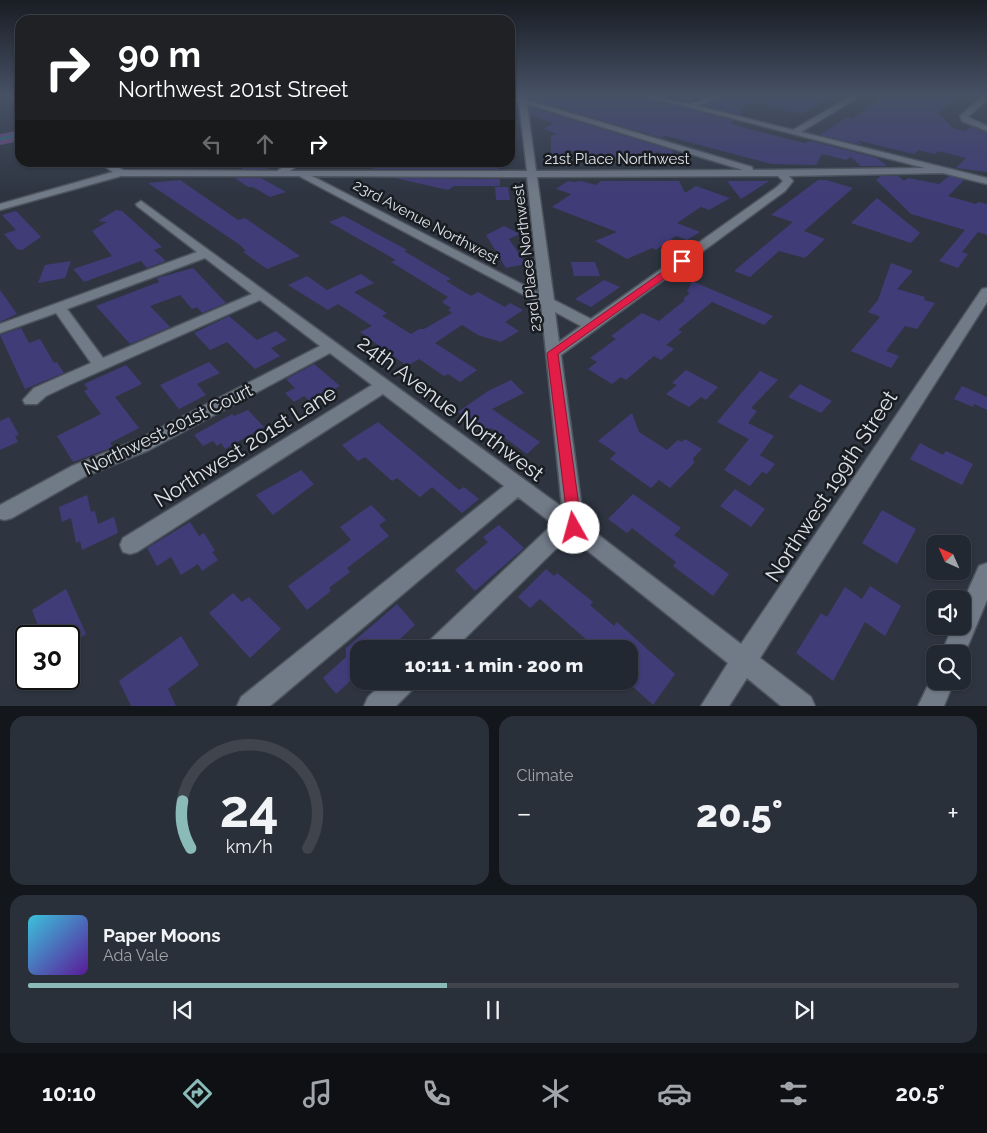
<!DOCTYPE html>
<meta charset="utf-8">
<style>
:root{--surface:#222831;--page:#2a3039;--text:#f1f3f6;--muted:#a2a6ab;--line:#3f444d;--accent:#8bbbb9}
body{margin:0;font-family:Raleway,sans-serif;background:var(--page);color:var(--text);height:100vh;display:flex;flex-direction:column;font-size:19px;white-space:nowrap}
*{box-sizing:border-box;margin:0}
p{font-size:16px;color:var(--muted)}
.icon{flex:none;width:28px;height:28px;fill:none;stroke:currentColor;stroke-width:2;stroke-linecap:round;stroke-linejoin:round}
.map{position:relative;height:706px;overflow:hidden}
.sheet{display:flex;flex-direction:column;gap:10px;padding:10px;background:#13161b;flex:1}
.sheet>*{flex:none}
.top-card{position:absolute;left:15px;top:15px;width:500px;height:152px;border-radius:15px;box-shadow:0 1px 4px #0004,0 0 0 1px var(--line);background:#202124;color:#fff;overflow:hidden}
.needle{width:32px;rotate:315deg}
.controls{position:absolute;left:926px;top:535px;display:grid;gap:10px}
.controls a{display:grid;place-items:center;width:45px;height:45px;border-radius:10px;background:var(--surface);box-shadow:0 1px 4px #0004,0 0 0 1px var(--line);font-size:25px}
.speed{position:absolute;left:15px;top:625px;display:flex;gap:10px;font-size:25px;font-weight:700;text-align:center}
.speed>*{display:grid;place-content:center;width:65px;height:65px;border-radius:50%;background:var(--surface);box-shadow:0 1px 4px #0004,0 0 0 1px var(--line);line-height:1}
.speed .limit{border:2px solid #111;border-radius:8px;background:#fff;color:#111}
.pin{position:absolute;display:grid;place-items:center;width:42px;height:42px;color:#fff;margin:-21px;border-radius:10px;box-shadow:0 2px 8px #0006}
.me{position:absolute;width:55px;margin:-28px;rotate:353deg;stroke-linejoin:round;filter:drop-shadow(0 0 4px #0008)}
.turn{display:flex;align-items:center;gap:18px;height:105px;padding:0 20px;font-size:22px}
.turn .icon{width:65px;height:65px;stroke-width:2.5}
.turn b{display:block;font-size:35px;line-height:42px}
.lanes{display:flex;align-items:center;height:48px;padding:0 20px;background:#0003;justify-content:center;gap:25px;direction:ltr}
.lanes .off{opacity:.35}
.big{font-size:38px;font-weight:800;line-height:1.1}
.sheet .card{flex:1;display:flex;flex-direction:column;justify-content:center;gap:8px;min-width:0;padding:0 18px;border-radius:15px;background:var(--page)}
.sheet .dial{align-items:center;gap:0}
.dial svg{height:130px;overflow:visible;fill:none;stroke:var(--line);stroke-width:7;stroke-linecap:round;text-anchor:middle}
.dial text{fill:var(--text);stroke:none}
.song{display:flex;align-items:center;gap:15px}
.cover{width:60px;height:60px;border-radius:8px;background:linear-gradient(135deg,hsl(190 70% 55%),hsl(270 70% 35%))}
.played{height:5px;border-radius:2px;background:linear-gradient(90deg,var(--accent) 45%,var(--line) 45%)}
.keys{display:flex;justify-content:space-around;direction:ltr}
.heat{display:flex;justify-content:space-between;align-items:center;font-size:28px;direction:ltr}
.sheet .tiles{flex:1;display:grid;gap:10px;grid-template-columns:1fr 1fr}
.card:last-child{grid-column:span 2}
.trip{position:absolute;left:350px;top:640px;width:288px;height:50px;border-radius:15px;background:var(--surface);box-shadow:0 1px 4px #0004,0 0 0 1px var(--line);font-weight:800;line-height:50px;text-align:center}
.tabs{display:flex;height:80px;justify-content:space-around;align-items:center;background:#0e1014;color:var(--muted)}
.tabs .icon{width:35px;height:35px}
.tabs .on{color:var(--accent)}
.tabs b{font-size:22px;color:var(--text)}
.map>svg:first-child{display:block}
.forest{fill:#6d4b87}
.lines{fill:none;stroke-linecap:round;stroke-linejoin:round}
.stream{stroke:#207681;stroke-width:2.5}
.building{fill:#403c78}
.minor-casing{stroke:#4d545d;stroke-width:3}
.minor{fill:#717a87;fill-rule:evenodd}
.route{fill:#e11d48;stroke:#92132f}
.labels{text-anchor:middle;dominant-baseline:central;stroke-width:5;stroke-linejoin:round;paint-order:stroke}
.far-street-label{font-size:15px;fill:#dce0e8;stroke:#191d22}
.street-label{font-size:18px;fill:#dce0e8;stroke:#191d22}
.near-street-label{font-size:21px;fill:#dce0e8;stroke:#191d22}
</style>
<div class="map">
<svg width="987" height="706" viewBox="0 0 987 706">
<rect width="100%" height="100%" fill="#2e3541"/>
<polygon class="forest" points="20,130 20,141 0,145 0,134"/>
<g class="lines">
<polyline class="stream" points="0,139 20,134"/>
</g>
<g class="building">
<polygon points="544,95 640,95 734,121 730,123 745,128 804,143 811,141 877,158 887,166 861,166 851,157 846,160 822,154 816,165 772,164 662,135 665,139 529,99"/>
<polygon points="657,95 709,95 689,102"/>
<polygon points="721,95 833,95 801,114 752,102 740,109 741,115 703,105"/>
<polygon points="886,95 960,95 938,113 953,128 965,131 970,126 987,133 987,172 956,168 966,158 938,151 935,154 919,150 914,154 856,140 863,145 820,135 847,117 852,119"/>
<polygon points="529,107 672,150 680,163 664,162 659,151 631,163 603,163 612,157 587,156 569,150 570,156 551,155 551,136 557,134 543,129 554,123 530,115"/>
<polygon points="252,162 271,162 267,169 242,169 245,165"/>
<polygon points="376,162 498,162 499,169 373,169"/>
<polygon points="881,176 898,176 904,181 908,178 939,184 949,176 964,180 948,196 976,204 978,202 987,204 987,235 978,232 962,252 968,254 958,268 939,261 965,230 911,214 876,180"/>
<polygon points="235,178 261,178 286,192 270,197 253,187 248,187"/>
<polygon points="395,178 500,179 500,186 454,186 448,190"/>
<polygon points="180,180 238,220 245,218 300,256 267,269 243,252 246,251 240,245 148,183"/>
<polygon points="818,180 826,180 853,188 804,231 825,239 805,258 779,251 750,277 734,271 793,222 771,215"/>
<polygon points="568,181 574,182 581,181 596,185 601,181 679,181 685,193 696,186 730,198 709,210 701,207 677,223 700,232 687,240 676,236 656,250 652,248 627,259 595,241 617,232 552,207 571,194 556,189"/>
<polygon points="727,181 769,181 741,199"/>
<polygon points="495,187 508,187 510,200 496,200"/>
<polygon points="877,198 920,233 911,243 851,223"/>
<polygon points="116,210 122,211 162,247 154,250 166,261 147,268 141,261 84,282 73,269 112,256 92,231 107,222 98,221"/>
<polygon points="16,211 41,237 22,250 17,249 4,234 16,230 2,215"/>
<polygon points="344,216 407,250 404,251 451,279 446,281 471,296 478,292 505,307 510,303 523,310 505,322 519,331 501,342 478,335 462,325 435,343 477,370 460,382 448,374 444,376 419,359 407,366 360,332 372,326 338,304 328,310 288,285 307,276 327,290 361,274 374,283 354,292 387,313 382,316 411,334 419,329 424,329 452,313 448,310 451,308 442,302 448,297 391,262 396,260 329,222"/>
<polygon points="504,226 520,234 509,239 526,264 506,268 486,235"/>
<polygon points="71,261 65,278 38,283 45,265"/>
<polygon points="571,262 595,262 600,276 574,276"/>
<polygon points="891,263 913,271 897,289 925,297 924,300 935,303 917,329 905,326 886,351 899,356 891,368 851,351 880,317 874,314 872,316 873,314 868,312 878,300"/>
<polygon points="193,268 226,303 202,313 197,307 192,309 180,295 150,306 170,327 130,344 96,306 159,282 157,278"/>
<polygon points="604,280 620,287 591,307 575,299"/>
<polygon points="692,281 773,316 764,325 712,302 678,330 682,332 666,345 674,349 661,360 654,356 626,380 621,377 612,384 588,369 597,362 590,358 616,339 611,336 642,313 659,321 685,300 683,299 690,293 687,292"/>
<polygon points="0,290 17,314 0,322"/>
<polygon points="229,316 257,340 276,331 287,340 271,348 280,356 255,369 227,342 210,350 194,333"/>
<polygon points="21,328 29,343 40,339 54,363 57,362 64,373 25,389 0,335"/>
<polygon points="209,362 220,373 197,384 206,395 179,409 160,385"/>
<polygon points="314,364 340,386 311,402 304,396 294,402 285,393 295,388 286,379"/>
<polygon points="126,365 142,384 115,397 139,428 110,443 113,447 73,462 57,436 101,414 84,391 88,389 84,384"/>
<polygon points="686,370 718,387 706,400 701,397 689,407 666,394 677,385 672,383"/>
<polygon points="760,371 778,380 751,408 757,411 748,423 774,436 760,455 775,464 767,474 762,472 750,486 724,470 749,439 717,422"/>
<polygon points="511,380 524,393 492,409 540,442 527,454 491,428 486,432 479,427 478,428 458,412 488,391"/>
<polygon points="800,384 832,401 821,413 788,397"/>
<polygon points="962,386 987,397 987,410 974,404 973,407 954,399"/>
<polygon points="248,410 264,427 225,449 221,443 217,446 213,441 203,446 194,435 232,414 234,416"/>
<polygon points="632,413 639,432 667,450 678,440 682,442 685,439 702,449 693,458 694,463 670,488 659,480 651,488 610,459 616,453 598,441"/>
<polygon points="9,417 19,435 15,436 18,442 0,450 0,421"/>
<polygon points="378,422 459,490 464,487 479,499 462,513 432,487 420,497 397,478 392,481 365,457 358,461 342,445"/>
<polygon points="920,443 943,455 946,451 973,464 962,485 910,459"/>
<polygon points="301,470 314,484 273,515 256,495"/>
<polygon points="735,489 765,509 751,527 720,506"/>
<polygon points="633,494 681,528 674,535 729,574 713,596 673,566 676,562 632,528 627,533 608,519"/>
<polygon points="87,495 91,512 95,511 98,524 114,517 118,533 82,550 80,541 76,543 71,518 62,522 59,507"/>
<polygon points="371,505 386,520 379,525 389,536 347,568 350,572 329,588 331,591 307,610 288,586 351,540 340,527"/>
<polygon points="882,510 916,529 897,564 862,543"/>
<polygon points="190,522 199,536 204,533 215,551 212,552 218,560 202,571 198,564 181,575 171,557 157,566 147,548"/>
<polygon points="499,525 524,548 475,591 455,570 488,542 483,537"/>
<polygon points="546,569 554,576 557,573 593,602 590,605 614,626 617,622 675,674 653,705 629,683 629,649 597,649 540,599 530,608 518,597"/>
<polygon points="870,586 901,606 885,636 865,622 833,681 796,653 821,613 827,617 845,587 862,599"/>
<polygon points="66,589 86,634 69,645 69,636 42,636 32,610"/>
<polygon points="233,593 242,602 249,597 281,629 250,658 209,613"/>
<polygon points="397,604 415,625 401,638 399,645 395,649 359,649 359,673 336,694 323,678 346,657 346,649 345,649"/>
<polygon points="181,636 199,665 168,689 176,706 131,706 119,681"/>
</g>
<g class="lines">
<g class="minor-casing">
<g id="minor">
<polygon points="7,95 15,95 20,99 20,105"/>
<path d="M510,95l9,2 -1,-2h8v5l226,67 1,3 172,-2 -283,-73c16,0 31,9 47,9 9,0 19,-9 30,-9l-21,11 95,24 60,-35h9l-61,37 186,46v6l-44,-11 -154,3 4,5 -8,10 -224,164 23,169 157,120 241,-355 5,-1v14l-227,356 51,39 4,9h-34l-34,-28 -18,28h-28l27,-43 -159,-127 -115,113h-29l4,-8 124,-117 -35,-27 -248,209h-33l4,-9 263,-211 -121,-92 -246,158 -7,2 -7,-2 -3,-7 3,-7 249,-153 -42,-32 -181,97 -63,26 -74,42 -7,2 -5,-1v-14l72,-39 65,-26 183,-94 -60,-46 -191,85 -23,11 -9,8h-12l-2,-4 11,-12 57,-25 -35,-50 -56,20v-9l197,-72 -60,-46 -1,-2 5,-3 421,306 -21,-203 -242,-128h-178l-121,34v-6l113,-32 -15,-10h12l13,8 154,1 14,-9h11l-12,9h237l-8,-69 -9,-3zM527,104l216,66 -207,1zM312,176l215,1 12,116zM778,176l5,5 -6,6 -186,132 -37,-19 -17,-123zM205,258l47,36 -149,64 -36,-49zM555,312l26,14 -22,16z"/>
<polygon points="982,96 987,96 987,100 968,117 987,126 987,131 962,121 960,116"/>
<polygon points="987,563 987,600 962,660 962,654 941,654 953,626 962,626 962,604 979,566"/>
<polygon points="935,671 935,681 954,681 944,706 918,706"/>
<polygon points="385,681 415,681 412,690 396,706 364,706 368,697"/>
</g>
</g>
<use href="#minor" class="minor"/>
</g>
<linearGradient id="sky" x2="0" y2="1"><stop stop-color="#191d24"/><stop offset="0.49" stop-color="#465165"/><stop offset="1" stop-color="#465165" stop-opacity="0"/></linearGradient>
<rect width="987" height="194" fill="url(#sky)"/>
<polygon class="route" points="682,258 687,261 686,263 558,354 582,528 579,533 574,535 569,533 547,353"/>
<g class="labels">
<g class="far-street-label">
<text x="617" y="159">21st Place Northwest</text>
<text transform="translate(426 222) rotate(28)">23rd Avenue Northwest</text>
<text transform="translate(527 258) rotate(-97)">23rd Place Northwest</text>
</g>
<g class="street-label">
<text transform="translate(168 429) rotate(-26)">Northwest 201st Court</text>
</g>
<g class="near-street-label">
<text transform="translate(451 408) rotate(37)">24th Avenue Northwest</text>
<text transform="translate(245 446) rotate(-32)">Northwest 201st Lane</text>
<text transform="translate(831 486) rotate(-57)">Northwest 199th Street</text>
</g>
</g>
</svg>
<div class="controls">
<a><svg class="needle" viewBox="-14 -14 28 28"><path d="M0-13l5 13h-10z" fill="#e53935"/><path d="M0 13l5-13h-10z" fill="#a2a6ab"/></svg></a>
<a><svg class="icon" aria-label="sound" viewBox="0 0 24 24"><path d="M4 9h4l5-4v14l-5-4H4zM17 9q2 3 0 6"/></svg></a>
<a><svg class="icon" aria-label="search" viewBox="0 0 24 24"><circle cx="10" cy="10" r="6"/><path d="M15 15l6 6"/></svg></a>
</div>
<div class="speed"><div class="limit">30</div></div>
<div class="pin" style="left:682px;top:261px;background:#d93025"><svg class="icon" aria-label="arrive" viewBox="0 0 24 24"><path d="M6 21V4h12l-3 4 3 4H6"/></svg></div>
<svg class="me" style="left:574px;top:528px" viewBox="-20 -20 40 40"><circle r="19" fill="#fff"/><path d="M0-13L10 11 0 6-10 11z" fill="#e11d48"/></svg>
<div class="trip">10:11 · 1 min · 200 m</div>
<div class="top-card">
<div class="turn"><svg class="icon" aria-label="right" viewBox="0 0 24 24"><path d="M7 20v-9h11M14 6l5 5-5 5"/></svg><div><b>90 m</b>Northwest 201st Street</div></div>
<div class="lanes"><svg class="icon off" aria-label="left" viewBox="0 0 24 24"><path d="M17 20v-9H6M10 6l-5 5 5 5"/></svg><svg class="icon off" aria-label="ahead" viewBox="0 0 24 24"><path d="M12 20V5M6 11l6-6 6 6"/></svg><svg class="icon" aria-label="right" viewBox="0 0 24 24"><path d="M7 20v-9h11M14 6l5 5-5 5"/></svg></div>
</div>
</div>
<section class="sheet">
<div class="tiles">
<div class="card dial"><svg viewBox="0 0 100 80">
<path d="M14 69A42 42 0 1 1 86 69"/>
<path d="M14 69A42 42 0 0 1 9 40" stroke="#8bbbb9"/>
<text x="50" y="56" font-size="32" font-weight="700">24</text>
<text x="50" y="72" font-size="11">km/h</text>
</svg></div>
<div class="card"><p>Climate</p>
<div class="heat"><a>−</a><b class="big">20.5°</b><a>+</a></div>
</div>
<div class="card">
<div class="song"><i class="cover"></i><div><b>Paper Moons</b><p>Ada Vale</p></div></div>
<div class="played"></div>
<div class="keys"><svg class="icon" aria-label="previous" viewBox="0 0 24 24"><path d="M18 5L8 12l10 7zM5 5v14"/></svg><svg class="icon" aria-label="pause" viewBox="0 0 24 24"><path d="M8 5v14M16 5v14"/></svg><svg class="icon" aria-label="next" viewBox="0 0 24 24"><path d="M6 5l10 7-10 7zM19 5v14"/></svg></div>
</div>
</div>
</section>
<nav class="tabs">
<b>10:10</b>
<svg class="icon on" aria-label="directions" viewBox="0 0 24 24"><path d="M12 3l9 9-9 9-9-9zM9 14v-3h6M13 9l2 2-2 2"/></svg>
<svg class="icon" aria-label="music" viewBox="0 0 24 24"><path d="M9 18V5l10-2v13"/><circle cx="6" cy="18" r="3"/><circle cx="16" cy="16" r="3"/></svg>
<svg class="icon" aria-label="phone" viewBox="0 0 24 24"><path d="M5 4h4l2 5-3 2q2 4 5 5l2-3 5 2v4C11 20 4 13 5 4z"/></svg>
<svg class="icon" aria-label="climate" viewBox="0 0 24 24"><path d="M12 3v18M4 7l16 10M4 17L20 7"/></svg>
<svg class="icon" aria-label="car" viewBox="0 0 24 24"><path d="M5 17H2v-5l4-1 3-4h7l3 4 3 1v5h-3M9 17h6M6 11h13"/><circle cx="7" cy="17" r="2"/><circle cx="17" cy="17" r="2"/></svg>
<svg class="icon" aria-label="filters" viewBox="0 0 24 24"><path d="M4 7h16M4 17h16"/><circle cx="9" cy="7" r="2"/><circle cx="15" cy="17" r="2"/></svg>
<b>20.5°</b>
</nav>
